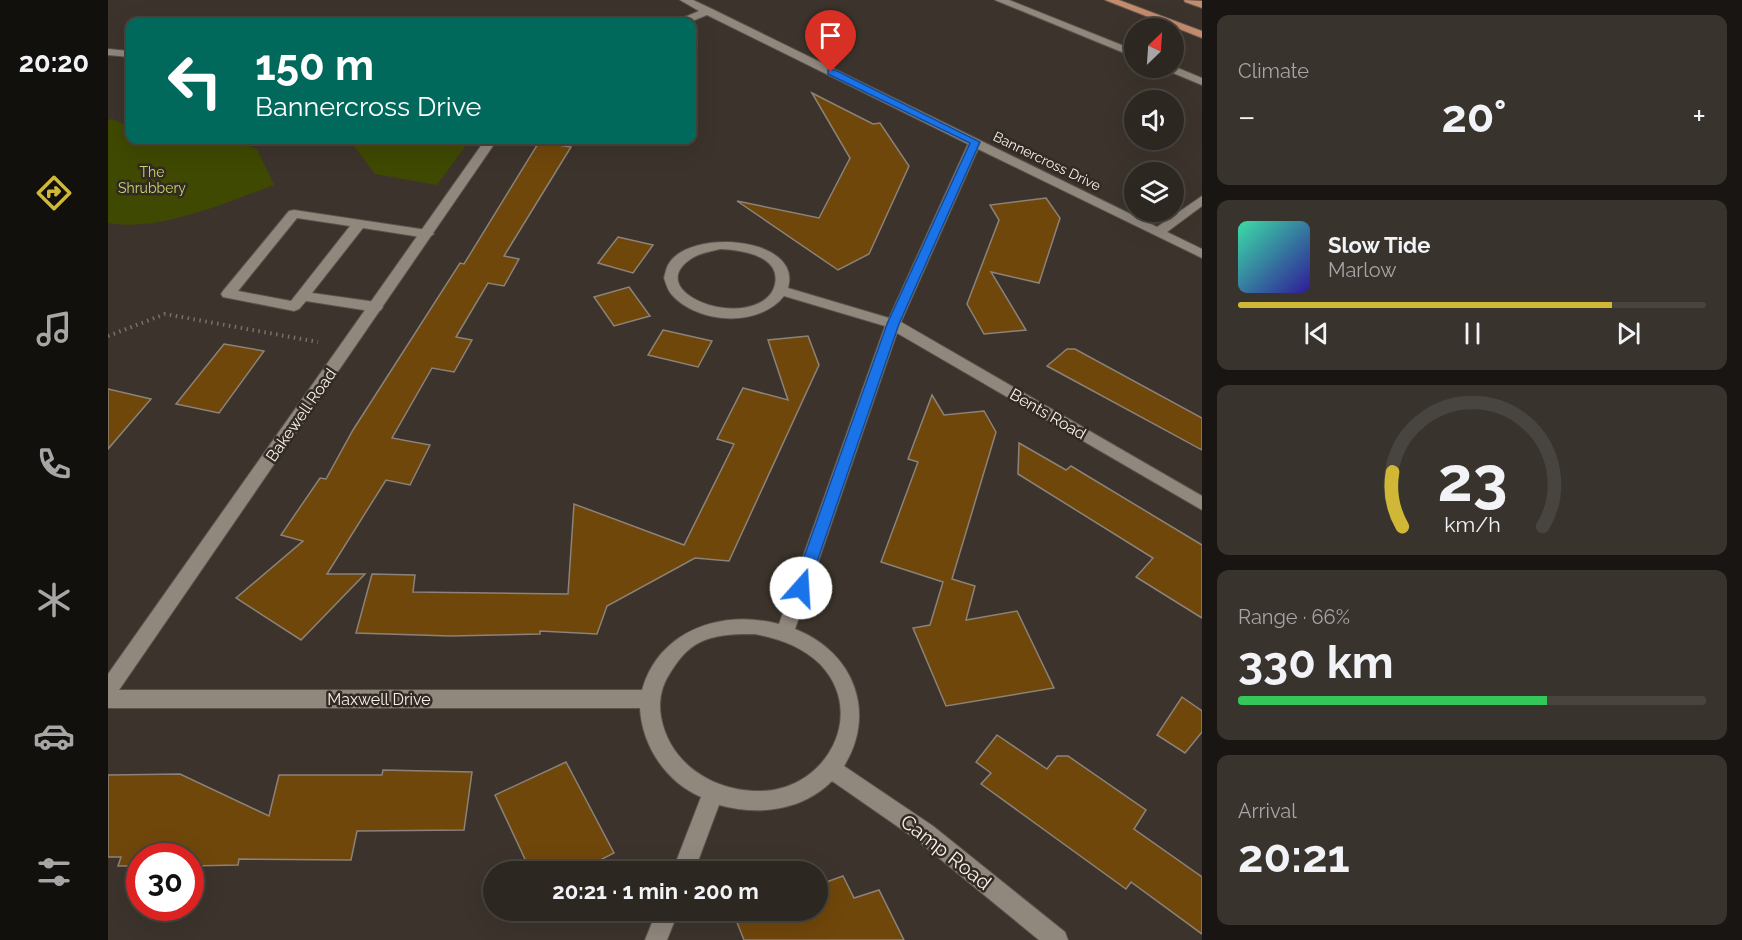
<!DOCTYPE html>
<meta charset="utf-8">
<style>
:root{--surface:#2d2721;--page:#39332e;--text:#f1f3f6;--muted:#a7a5a5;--line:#48443f;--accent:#d1b736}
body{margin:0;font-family:Raleway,sans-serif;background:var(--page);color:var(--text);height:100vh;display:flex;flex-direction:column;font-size:22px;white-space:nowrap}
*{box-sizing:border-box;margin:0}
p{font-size:20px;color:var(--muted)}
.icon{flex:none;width:33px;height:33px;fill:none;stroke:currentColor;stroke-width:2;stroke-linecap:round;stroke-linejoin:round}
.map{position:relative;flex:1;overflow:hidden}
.details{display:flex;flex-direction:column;gap:15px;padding:15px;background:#191512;width:540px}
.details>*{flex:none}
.top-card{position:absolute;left:18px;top:18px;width:570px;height:126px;border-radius:12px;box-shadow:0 6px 24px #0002,0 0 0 2px var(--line);background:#00695c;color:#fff;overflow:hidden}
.needle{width:39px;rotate:25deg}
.fabs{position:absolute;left:1016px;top:18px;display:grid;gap:12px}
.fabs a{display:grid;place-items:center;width:60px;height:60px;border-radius:50%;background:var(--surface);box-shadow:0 6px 24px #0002,0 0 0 2px var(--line);font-size:30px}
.speed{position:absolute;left:18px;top:843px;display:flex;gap:12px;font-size:30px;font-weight:700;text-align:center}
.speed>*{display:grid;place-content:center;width:78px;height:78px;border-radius:50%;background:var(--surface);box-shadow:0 6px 24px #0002,0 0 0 2px var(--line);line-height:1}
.speed .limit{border:9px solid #d22;background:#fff;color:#111}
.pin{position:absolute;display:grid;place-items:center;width:51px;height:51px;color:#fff;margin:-62px -26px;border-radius:50% 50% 50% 0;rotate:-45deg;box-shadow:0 0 6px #0007}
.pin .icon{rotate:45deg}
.me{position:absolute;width:66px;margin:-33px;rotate:19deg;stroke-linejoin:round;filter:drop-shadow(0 0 4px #0008)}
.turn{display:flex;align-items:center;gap:21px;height:126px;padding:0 30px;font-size:27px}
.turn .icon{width:78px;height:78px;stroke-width:2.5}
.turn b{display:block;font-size:42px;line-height:51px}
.big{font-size:45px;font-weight:700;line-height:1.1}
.details .widget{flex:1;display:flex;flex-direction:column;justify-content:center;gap:9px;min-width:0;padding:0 21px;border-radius:12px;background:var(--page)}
.details .dial{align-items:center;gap:0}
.dial svg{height:156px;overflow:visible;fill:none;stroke:var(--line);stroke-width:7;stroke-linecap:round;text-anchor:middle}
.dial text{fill:var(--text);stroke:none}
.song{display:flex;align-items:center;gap:18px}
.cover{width:72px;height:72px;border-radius:9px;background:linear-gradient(135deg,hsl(160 70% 55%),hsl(250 70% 35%))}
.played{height:6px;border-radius:3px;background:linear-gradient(90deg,var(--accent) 80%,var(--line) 80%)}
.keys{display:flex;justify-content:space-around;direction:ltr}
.heat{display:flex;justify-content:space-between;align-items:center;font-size:33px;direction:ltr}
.charge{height:9px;border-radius:4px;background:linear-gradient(90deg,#34c759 66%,var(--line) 0)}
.trip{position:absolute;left:375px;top:861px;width:345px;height:60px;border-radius:30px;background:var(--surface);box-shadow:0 6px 24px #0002,0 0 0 2px var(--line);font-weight:700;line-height:60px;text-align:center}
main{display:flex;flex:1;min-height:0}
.tab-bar{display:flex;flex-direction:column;width:108px;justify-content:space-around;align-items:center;background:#12100d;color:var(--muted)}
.tab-bar .icon{width:42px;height:42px}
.tab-bar .current{color:var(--accent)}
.tab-bar b{font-size:27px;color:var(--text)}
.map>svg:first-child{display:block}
.green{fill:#3f4901}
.building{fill:#70470b;stroke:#8b8279;stroke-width:1.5}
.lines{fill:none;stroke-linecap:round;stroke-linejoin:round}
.service-casing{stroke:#5a534c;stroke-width:2}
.minor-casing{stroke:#5a534c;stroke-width:2}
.primary-casing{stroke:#5a534c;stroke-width:2}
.path{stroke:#787169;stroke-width:4;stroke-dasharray:1.5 4.5;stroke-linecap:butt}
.service{fill:#90877d;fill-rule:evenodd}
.minor{fill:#90877d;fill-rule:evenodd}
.primary{fill:#c48b6c;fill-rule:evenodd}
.route{fill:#1a73e8;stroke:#114b97;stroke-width:1.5}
.labels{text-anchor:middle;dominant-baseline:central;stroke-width:5;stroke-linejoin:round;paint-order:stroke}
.far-street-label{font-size:14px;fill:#f6f1ec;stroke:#322a23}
.far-park-label{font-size:14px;fill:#c4d968;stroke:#322a23}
.street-label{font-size:16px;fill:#f6f1ec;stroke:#322a23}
.near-street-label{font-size:20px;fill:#f6f1ec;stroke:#322a23}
</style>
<main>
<nav class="tab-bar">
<b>20:20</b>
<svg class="icon current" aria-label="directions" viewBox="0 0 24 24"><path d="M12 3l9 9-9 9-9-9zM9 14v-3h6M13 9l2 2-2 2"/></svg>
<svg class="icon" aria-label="music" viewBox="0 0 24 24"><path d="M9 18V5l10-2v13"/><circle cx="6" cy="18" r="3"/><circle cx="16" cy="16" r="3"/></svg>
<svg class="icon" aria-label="phone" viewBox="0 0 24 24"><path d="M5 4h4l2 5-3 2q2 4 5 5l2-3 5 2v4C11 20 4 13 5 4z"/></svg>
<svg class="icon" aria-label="climate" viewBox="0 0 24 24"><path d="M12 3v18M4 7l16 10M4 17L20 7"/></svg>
<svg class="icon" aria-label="car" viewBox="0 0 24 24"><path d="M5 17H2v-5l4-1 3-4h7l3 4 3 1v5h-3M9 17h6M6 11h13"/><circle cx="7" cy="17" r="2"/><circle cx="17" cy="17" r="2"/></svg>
<svg class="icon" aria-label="filters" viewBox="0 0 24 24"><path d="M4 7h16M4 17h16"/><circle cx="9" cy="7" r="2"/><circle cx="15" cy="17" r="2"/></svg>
</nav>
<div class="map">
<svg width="1094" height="940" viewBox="0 0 1094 940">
<rect width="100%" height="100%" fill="#3c342c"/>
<g class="green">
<path d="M4,119l18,8v13h103l24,9 17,36c-49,18 -114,47 -166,38v-103z"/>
<polygon points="251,140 362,140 329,185 267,174 246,146"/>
</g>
<g class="building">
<polygon points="704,93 765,124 772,123 801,166 761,254 730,270 629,201 711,218 742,158"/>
<polygon points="431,142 463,147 396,256 411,259 396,286 380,283 348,337 364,340 346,372 324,368 284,438 322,445 302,485 278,480 219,574 257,574 193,640 128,598 195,541 173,535 212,478 218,479 245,430 352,263 356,264"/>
<polygon points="938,198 952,218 931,283 883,272 918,330 876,334 859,304 891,220 882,205"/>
<polygon points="510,237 545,245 525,273 490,263"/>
<polygon points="521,287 542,316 506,326 486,297"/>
<polygon points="555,330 604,341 590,367 540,355"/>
<polygon points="700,336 711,365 621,561 587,558 499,606 489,634 432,631 432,634 342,636 248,633 264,574 307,575 305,592 460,594 466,504 576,545 626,444 609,439 635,388 680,400 660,340"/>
<polygon points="116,344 156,351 111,413 68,404"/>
<polygon points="959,349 967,349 1094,418 1094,450 939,366"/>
<polygon points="0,389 43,399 0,449"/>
<polygon points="824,395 836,415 876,411 888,432 844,579 867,586 858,620 909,611 946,688 838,706 805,628 822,625 835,582 773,562 810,462 800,459"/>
<polygon points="911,443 958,470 963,466 1094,545 1094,618 1028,577 1045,558 910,474"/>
<polygon points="1074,697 1094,711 1094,732 1077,753 1049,735"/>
<polygon points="889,735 939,769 949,756 960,756 1038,810 1026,829 1094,877 1094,934 1023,882 1018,889 873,784 883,773 868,762"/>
<polygon points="458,762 506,853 469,872 423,872 387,795"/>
<polygon points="275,770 364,772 356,830 249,831 243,860 131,859 130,865 82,866 82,856 32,856 32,866 10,866 13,857 0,857 0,775 72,774 161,816 171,775 274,775"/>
<polygon points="735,876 746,898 771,890 796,940 636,940 624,910 710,910 710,885"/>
</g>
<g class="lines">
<g class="service-casing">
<path id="service" d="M186,210l133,20 7,4 -7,4 -64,-10 -51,65 64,9 7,5 -2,3 -5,2 -70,-11 -7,8 -5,2 -71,-14 -2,-3 2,-3 66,-80zM189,218l53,8 -59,75 -53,-10z"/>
</g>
<g class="minor-casing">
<g id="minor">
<path d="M572,0h13l19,9 445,218 45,-31v10l-35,26 35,17v9l-224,-109 -77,173 301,174v14l-305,-177 -102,296c59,23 82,84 49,137l89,60 132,106 3,8h-29l-122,-100 -85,-59c-30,30 -74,35 -113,24l-25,67h-22l29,-75c-35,-15 -59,-51 -61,-89h-532v-34l377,-534h12l-378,550h523c17,-60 80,-81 137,-66l106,-298 -101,-30c-25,32 -86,28 -112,-1 -4,-4 -6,-11 -8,-17 1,-4 2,-9 4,-13 19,-37 135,-29 120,23l101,30 79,-174 -261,-129 -17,7h-13l1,-2 21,-9zM612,249c20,1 61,6 55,35 -2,10 -9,16 -18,20 -39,17 -112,-18 -63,-47 7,-4 18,-6 26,-8zM647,634c25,5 46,12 65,30 48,50 6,126 -59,127 -46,1 -91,-26 -100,-74 -3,-17 1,-33 11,-47 8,-13 19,-25 33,-30 16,-6 34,-6 50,-6z"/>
<polygon points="887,0 901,0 1026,50 1026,57"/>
<polygon points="0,49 22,51 22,57 0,55"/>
<polygon points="1065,66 1094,78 1094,85 1053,68"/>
<polygon points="549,910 571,910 559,940 537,940"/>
</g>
</g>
<g class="primary-casing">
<g id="primary">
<polygon points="997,0 1011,0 1094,31 1094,38"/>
<polygon points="1076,0 1094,1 1094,8 1077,2"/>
</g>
</g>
<polyline class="path" points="0,336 57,314 210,342"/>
<use href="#service" class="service"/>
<use href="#minor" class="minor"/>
<use href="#primary" class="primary"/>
</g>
<polygon class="route" points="720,70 727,70 872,142 791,324 700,588 698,592 687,592 685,588 779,324 862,143 720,74"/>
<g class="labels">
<g class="far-street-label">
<text transform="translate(939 161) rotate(26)">Bannercross Drive</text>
</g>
<g class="far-park-label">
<text x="44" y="172">The<tspan x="44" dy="16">Shrubbery</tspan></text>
</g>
<g class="street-label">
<text transform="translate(940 414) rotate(30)">Bents Road</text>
<text transform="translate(193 415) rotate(-55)">Bakewell Road</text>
<text x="271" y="699">Maxwell Drive</text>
</g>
<g class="near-street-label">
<text transform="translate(838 852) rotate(38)">Camp Road</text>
</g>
</g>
</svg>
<div class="fabs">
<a><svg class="needle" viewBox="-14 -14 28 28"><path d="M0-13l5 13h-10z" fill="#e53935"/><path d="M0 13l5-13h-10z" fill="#a7a5a5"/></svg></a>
<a><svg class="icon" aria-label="sound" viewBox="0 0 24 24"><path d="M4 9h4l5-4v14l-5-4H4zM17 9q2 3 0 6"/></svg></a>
<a><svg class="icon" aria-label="layers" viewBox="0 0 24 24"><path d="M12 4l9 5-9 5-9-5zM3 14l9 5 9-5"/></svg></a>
</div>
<div class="speed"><div class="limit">30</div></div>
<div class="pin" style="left:723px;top:72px;background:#d93025"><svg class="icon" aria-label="arrive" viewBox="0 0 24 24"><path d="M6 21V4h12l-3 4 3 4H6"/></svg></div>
<svg class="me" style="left:693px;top:588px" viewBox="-20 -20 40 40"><circle r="19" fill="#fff"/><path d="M0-13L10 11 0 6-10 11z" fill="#1a73e8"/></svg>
<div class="trip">20:21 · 1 min · 200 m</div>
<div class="top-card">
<div class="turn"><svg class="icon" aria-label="left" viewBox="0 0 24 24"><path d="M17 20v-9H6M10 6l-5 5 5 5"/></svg><div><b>150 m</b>Bannercross Drive</div></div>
</div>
</div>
<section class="details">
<div class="widget"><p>Climate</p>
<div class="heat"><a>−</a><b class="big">20°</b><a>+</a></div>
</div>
<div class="widget">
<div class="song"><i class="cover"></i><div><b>Slow Tide</b><p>Marlow</p></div></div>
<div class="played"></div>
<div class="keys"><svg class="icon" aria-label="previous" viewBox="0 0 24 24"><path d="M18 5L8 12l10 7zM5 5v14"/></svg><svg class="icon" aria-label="pause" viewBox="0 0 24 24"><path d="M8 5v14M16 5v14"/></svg><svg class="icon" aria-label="next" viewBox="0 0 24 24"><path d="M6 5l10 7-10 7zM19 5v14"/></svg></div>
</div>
<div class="widget dial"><svg viewBox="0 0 100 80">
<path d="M14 69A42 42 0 1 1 86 69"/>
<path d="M14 69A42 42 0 0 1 9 41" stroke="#d1b736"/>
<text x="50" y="56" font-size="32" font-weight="700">23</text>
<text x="50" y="72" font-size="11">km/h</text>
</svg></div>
<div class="widget"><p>Range · 66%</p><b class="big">330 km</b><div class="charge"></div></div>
<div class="widget"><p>Arrival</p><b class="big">20:21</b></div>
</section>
</main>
